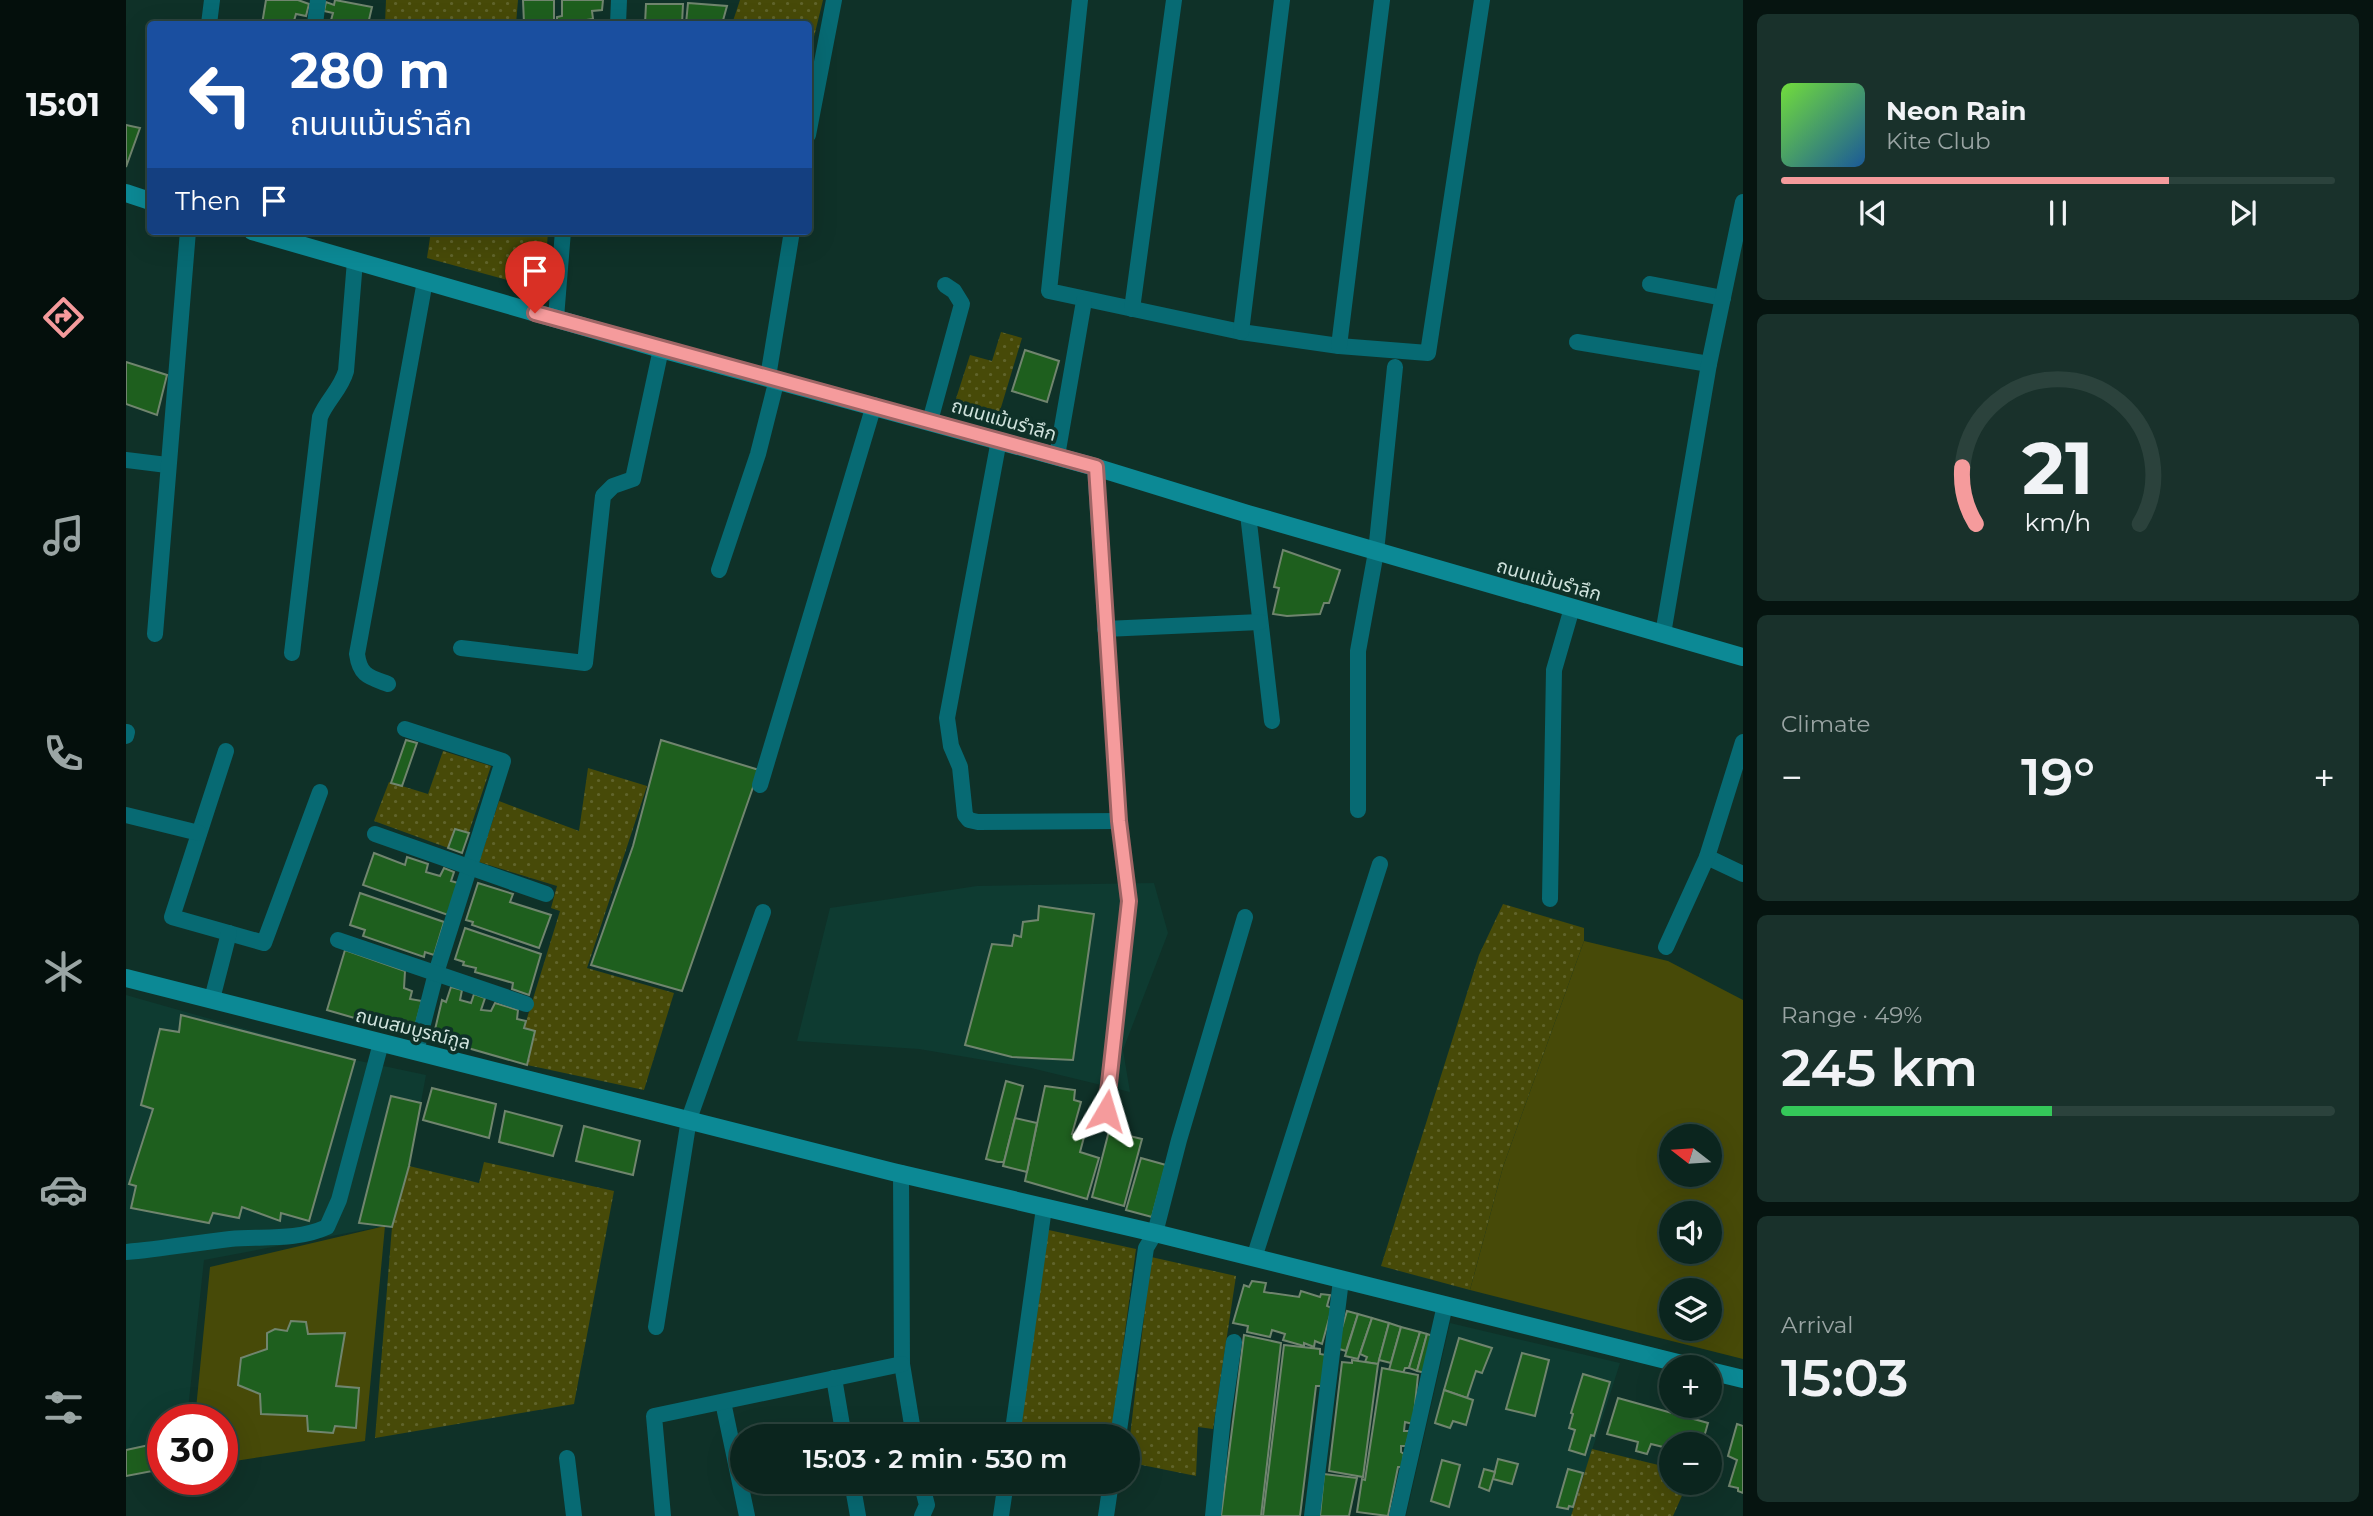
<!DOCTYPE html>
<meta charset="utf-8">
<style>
:root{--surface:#0b251e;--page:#19312b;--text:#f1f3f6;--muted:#9aa5a4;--line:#2b423c;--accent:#f59b9c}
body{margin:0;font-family:Montserrat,"Noto Sans Thai",sans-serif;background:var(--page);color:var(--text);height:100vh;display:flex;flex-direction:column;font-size:26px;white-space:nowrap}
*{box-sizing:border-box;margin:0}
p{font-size:23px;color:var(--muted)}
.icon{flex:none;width:38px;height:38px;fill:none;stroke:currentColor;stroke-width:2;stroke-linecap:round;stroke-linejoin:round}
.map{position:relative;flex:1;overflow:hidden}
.drawer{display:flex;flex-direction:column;gap:14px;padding:14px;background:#061410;width:630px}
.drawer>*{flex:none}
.banner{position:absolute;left:21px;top:21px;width:665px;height:214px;border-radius:7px;box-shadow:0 7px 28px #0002,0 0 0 2px var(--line);background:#1a4fa0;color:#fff;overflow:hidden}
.needle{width:46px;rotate:287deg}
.tools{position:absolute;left:1533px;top:1124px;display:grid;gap:14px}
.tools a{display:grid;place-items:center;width:63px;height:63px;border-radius:50%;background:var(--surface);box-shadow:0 7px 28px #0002,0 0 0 2px var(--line);font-size:35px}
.speed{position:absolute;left:21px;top:1404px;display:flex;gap:14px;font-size:35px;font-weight:700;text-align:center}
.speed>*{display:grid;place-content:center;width:91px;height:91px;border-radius:50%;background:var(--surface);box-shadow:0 7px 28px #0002,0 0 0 2px var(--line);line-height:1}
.speed .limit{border:10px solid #d22;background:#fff;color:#111}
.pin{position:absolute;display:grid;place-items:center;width:60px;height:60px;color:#fff;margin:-72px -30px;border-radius:50% 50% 50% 0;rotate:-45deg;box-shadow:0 0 7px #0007}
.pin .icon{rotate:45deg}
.me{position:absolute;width:77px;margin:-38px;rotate:7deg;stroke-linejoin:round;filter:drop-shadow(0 0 5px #0008)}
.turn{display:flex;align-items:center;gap:24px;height:147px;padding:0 28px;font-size:32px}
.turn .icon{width:91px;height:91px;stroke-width:2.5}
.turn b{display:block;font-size:49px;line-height:60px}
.then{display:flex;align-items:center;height:66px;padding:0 28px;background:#0003;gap:14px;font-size:26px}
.big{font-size:52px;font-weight:600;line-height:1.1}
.drawer .widget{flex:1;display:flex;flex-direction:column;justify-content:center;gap:10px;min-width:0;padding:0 24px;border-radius:10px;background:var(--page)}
.drawer .dial{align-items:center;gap:0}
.dial svg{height:182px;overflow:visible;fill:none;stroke:var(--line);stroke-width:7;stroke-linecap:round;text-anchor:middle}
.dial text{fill:var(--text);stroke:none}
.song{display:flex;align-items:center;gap:21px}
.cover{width:84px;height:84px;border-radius:10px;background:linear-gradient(135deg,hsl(100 70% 55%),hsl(210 70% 35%))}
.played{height:7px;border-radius:4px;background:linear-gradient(90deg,var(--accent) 70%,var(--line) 70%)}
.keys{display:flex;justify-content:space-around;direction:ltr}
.heat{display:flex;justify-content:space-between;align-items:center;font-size:38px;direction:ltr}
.charge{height:10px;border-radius:5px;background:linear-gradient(90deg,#34c759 49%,var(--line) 0)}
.trip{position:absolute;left:604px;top:1424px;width:410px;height:70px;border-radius:35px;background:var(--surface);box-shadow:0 7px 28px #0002,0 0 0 2px var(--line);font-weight:600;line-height:70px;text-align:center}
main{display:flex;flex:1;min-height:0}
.dock{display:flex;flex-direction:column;width:126px;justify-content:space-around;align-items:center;background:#040f0c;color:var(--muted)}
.dock .icon{width:49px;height:49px}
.dock .on{color:var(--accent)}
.dock b{font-size:32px;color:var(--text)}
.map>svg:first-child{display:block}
.built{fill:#0e3b31}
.grass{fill:url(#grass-dots)}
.green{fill:#474a08;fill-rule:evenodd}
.building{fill:#1e5f1e;stroke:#70856e;stroke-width:2}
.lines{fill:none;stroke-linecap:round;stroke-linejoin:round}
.street{stroke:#076a73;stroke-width:16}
.secondary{stroke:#0c8995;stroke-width:18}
.route-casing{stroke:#9f6565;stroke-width:18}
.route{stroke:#f59b9c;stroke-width:12}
.labels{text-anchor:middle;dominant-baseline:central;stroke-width:7;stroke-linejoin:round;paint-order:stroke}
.street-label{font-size:19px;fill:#cfe2dc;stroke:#0f3128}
</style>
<main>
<nav class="dock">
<b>15:01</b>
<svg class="icon on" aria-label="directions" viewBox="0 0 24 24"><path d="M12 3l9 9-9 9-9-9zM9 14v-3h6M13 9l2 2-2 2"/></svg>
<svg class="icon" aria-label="music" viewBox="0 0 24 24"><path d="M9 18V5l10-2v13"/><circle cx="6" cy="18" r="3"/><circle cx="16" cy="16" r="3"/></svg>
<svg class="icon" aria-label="phone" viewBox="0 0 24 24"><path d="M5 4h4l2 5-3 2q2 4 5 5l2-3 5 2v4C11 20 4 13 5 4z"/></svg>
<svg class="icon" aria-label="climate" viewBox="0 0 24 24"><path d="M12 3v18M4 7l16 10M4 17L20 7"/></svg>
<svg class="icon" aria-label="car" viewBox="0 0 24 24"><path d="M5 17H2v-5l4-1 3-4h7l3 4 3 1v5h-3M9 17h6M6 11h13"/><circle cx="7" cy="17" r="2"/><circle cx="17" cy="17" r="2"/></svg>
<svg class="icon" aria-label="filters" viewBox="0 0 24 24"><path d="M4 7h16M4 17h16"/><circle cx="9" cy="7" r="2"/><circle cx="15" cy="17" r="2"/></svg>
</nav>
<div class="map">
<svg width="1617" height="1516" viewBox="0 0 1617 1516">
<defs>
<pattern id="grass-dots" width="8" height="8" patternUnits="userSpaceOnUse" patternTransform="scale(1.75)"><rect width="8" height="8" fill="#474a08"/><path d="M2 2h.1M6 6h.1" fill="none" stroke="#60642b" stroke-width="1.8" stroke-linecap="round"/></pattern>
</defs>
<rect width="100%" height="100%" fill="#0f3128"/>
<g class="built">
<polygon points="1028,883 1042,933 997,1050 1004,1092 905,1068 793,1049 671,1041 704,908 851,886"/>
<polygon points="0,995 229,1060 300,1075 283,1166 266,1227 259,1226 78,1260 61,1419 37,1419 37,1460 0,1469"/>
<polygon points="1324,1323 1494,1363 1445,1516 1280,1516"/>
</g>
<g class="grass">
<polygon points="260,0 392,0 390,24 259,24"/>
<polygon points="614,0 697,0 685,49 683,48 682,24 606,24"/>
<polygon points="305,231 422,231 418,290 301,258"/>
<polygon points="875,332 896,338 870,424 826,411 844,355 866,361"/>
<polygon points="317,751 365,766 336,853 248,821 263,782 302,794"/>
<polygon points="462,768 521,786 461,968 548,993 518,1090 401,1065 409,1032 398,1028 434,911 425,908 431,886 353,862 373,801 453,831"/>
<polygon points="1377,904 1458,928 1458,941 1377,1167 1344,1290 1255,1266 1353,955"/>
<polygon points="358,1162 488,1191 448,1404 249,1438 266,1227 283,1166 353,1183"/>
<polygon points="918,1229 1010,1249 985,1437 893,1437"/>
<polygon points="1025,1257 1110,1276 1087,1429 1072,1427 1070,1476 1001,1462"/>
<polygon points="1466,1449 1545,1468 1545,1482 1562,1482 1547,1516 1445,1516"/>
</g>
<g class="green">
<path d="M1458,941l84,20 75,39v359l-273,-69 33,-123zM1545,1136h39v38h-39zM1545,1213h39v38h-39zM1545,1290h39v38h-39z"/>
<polygon points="259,1226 239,1441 96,1463 96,1419 69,1419 84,1267"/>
</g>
<g class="building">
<polygon points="140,0 172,0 183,4 180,16 170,14 167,24 136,24"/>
<polygon points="209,0 246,7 242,24 204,24 207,13 198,11 200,2 208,5"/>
<polygon points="397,0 428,0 428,24 398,23"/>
<polygon points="436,0 477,0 476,10 466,11 467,19 461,20 460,24 431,24 431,17 436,16"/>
<polygon points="562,3 601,6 596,24 560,24"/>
<polygon points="520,4 557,4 556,24 519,24"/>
<polygon points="0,125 14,128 0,167"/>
<polygon points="899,350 933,361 921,402 886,391"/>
<polygon points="0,362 41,375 31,415 0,404"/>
<polygon points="1157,550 1214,570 1203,603 1198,603 1194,614 1161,616 1147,614 1153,588 1148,587"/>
<polygon points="280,740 291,743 276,786 265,783"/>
<polygon points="535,740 633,770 556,991 465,965 507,846"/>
<polygon points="329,829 343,833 336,853 322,848"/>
<polygon points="248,853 279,865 281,857 302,864 300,872 314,876 318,868 328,872 325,881 332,883 322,915 237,885"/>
<polygon points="352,883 387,894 384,902 425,915 413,948 346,925 347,922 340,920"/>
<polygon points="234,893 318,922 308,955 299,952 298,957 237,936 239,930 224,925"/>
<polygon points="913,906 968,914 947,1060 886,1057 839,1045 866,944 886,946 888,935 895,937 897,922 912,920"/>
<polygon points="339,928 415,954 403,995 386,989 387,983 349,972 350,968 337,965 338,962 329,959"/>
<polygon points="219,950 279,971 278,988 286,991 284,999 296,1001 287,1035 201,1010"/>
<polygon points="325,987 336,990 334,1000 345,1003 348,994 359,998 355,1010 365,1011 369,1003 392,1010 391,1019 400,1021 398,1028 409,1031 401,1065 307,1038 316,1000 320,1002"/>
<polygon points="55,1015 229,1060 183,1221 155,1213 154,1221 116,1207 113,1218 87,1213 83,1223 5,1208 10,1186 3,1184 27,1109 15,1105 34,1029 53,1032"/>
<polygon points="880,1081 897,1086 878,1162 872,1162 860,1159"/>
<polygon points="919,1086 949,1090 948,1100 955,1102 946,1134 958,1137 954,1152 973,1158 961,1199 899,1181"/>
<polygon points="306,1088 370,1104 363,1138 297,1120"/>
<polygon points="265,1096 295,1103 283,1166 266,1227 233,1223"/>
<polygon points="379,1111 436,1126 427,1156 373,1142"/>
<polygon points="889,1118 911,1123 901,1172 877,1166"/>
<polygon points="458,1126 514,1141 507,1175 450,1161"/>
<polygon points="983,1131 1016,1139 998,1206 966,1197"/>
<polygon points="1015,1158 1040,1165 1026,1217 1000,1210"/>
<polygon points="1126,1281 1140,1283 1138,1292 1173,1297 1175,1291 1194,1297 1195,1294 1204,1295 1201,1306 1206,1308 1196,1344 1189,1341 1188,1347 1178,1343 1178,1346 1157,1340 1159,1334 1146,1330 1144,1337 1121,1332 1122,1326 1107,1323 1118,1285 1123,1287"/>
<polygon points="1221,1311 1232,1314 1220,1351 1210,1348"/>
<polygon points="1232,1314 1246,1318 1232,1359 1219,1356"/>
<polygon points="1246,1318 1263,1323 1252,1364 1239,1362 1241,1357 1234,1354"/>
<polygon points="165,1321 180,1322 182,1334 219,1333 210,1386 233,1388 230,1428 209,1426 207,1433 182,1431 181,1416 135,1414 134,1394 112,1385 115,1358 141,1349 141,1333 149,1329 161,1331"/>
<polygon points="1263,1323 1275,1327 1265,1363 1253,1360"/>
<polygon points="1275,1327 1294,1332 1283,1368 1279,1368 1277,1373 1263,1370"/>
<polygon points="1294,1332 1301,1334 1291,1371 1283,1368"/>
<polygon points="1301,1334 1310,1337 1300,1373 1291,1371"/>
<polygon points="1118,1335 1155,1343 1135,1516 1095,1516"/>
<polygon points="1333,1338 1366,1348 1356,1373 1350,1371 1341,1398 1318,1390"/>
<polygon points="1158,1345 1194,1349 1194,1354 1200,1355 1196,1386 1190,1386 1174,1516 1137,1516"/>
<polygon points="1396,1353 1423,1360 1409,1416 1380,1409"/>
<polygon points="1226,1360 1252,1364 1237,1477 1203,1471 1216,1362 1226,1363"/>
<polygon points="1256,1368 1292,1375 1287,1424 1279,1422 1278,1431 1284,1431 1280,1446 1275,1446 1275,1452 1278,1454 1276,1467 1272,1467 1262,1516 1231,1512 1236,1479 1239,1480"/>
<polygon points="1457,1374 1484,1382 1468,1436 1465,1435 1459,1455 1443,1450 1449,1430 1443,1428 1447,1414 1445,1413"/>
<polygon points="1318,1390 1347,1400 1340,1425 1327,1421 1324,1428 1309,1423"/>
<polygon points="1492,1398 1582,1423 1576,1444 1545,1444 1545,1449 1525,1444 1521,1454 1510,1451 1512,1442 1481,1434"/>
<polygon points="1611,1424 1617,1426 1617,1493 1612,1491 1612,1488 1603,1486 1611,1460 1602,1456"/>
<polygon points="37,1442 37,1469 0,1476 0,1450"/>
<polygon points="1372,1459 1392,1464 1386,1484 1367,1479"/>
<polygon points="1316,1460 1334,1465 1323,1507 1305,1501"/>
<polygon points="1358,1469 1369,1472 1363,1491 1353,1487"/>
<polygon points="1442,1469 1457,1473 1447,1507 1443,1506 1442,1509 1431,1507"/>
<polygon points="1198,1474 1231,1478 1223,1516 1194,1516"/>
</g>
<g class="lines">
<g class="street">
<polyline points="954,0 923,291 1115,332 1213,346 1302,353 1356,0"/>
<polyline points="83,24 86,0"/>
<polyline points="189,24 192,0"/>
<polyline points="492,24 493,0"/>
<polyline points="682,135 708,0"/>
<polyline points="1524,284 1597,298"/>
<polyline points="1006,309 1048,0"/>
<polyline points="430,318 437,231"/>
<polyline points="1115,332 1156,0"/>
<polyline points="1451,342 1583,364"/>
<polyline points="1213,346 1256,0"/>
<polyline points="642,377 666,231"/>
<polyline points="804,421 836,304 828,291 819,285"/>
<polyline points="873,440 821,718 825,746 834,767 839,815 843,820 852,822 993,821"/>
<polyline points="931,456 958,301"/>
<polyline points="0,460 41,465"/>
<polyline points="969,467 993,821 1003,901 980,1111"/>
<polyline points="1122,514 1146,721"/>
<polyline points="593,570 632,454 651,379"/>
<polyline points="979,629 1134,622"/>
<polyline points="29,634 62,231"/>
<polyline points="1537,634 1583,364 1617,202"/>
<polyline points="335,648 459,663 477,496 487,486 507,479 535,349"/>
<path d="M166,653l28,-236c7,-17 21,-28 26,-46l9,-110"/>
<path d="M262,684c-19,-7 -28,-8 -31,-30l68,-373"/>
<polyline points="279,729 377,761 310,973 290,1051"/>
<polyline points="0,736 1,732"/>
<polyline points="100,751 46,917 138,943 194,792"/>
<polyline points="634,785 748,405"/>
<polyline points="1232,810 1232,651 1250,552 1269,367"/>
<polyline points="0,815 73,833"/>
<polyline points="249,834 420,894"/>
<polyline points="1581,857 1617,874"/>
<polyline points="1424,899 1428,670 1446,608"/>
<polyline points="212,940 400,1004"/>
<polyline points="1540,947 1581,857 1617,742"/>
<polyline points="86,999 103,933"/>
<polyline points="775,1173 776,1364 788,1437"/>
<path d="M0,1252c35,-3 69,-9 104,-13 33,-3 66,2 97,-12l12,-27 42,-157"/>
<polyline points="1128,1258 1254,864"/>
<polyline points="530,1327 563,1119 637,912"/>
<polyline points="708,1378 718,1437"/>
<polyline points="597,1402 621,1516"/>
<polyline points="886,1437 918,1208"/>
<polyline points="992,1437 1020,1248 1029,1233 1053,1140 1119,917"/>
<polyline points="441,1458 448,1516"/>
<polyline points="726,1482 732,1516"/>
<polyline points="795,1482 801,1505 796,1516"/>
<polyline points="537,1516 528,1416 776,1364"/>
<polyline points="875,1516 880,1482"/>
<polyline points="980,1516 985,1482"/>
<polyline points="1087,1516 1097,1417 1108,1342"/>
<polyline points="1186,1516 1215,1280"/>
<polyline points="1271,1516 1319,1305"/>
</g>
<g class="secondary">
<polyline points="0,193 24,201"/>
<polyline points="126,231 535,349 969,467 1122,514 1617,657"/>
<polyline points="0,978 767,1172 1029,1233 1568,1367"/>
<polyline points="1584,1371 1617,1379"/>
</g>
</g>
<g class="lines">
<g class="route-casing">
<polyline id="route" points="409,313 970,467 993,821 1003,901 980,1111"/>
</g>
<use href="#route" class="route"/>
</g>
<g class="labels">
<g class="street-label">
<text transform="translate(878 420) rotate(16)">ถนนแม้นรำลึก</text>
<text transform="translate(1423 580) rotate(16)">ถนนแม้นรำลึก</text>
<text transform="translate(287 1029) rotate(14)">ถนนสมบูรณ์กูล</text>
</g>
</g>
</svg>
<div class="tools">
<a><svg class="needle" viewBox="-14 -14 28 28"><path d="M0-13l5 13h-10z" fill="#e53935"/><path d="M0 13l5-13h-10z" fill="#9aa5a4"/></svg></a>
<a><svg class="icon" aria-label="sound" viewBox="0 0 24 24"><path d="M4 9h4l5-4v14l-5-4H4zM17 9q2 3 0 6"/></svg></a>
<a><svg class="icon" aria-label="layers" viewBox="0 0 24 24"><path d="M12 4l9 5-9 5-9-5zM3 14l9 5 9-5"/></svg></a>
<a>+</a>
<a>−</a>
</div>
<div class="speed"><div class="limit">30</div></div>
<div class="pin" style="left:409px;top:313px;background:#d93025"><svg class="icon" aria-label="arrive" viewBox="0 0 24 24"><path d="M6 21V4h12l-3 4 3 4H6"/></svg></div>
<svg class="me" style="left:980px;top:1111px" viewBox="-20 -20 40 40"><path d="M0-17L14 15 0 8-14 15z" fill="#f59b9c" stroke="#fff" stroke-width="4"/></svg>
<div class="trip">15:03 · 2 min · 530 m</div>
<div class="banner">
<div class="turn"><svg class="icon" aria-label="left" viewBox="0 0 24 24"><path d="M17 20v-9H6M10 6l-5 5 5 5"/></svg><div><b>280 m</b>ถนนแม้นรำลึก</div></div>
<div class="then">Then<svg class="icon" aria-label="arrive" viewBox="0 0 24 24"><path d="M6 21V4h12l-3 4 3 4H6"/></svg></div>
</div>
</div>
<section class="drawer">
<div class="widget">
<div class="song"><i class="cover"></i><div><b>Neon Rain</b><p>Kite Club</p></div></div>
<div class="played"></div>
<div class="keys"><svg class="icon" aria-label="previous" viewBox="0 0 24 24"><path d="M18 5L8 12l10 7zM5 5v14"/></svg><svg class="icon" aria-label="pause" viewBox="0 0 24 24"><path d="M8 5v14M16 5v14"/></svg><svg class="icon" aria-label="next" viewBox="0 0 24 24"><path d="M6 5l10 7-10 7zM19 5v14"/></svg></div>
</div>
<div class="widget dial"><svg viewBox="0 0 100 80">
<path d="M14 69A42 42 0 1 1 86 69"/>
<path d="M14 69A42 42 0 0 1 8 44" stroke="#f59b9c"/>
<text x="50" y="56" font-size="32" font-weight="700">21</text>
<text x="50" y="72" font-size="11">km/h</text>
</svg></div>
<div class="widget"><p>Climate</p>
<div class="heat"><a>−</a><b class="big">19°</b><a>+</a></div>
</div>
<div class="widget"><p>Range · 49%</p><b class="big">245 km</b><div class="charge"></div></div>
<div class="widget"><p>Arrival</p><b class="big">15:03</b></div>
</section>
</main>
